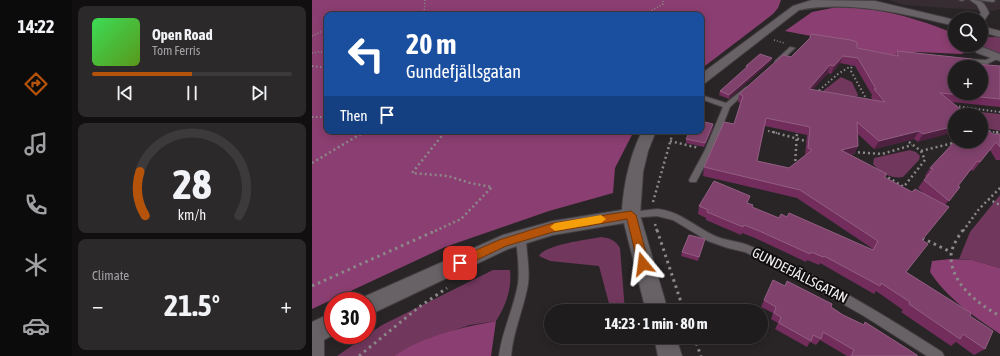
<!DOCTYPE html>
<meta charset="utf-8">
<style>
:root{--surface:#1f1c1d;--page:#2c292a;--text:#f1f3f6;--muted:#a1a1a4;--line:#3c3a3b;--accent:#b45309}
body{margin:0;font-family:"Asap Condensed",sans-serif;background:var(--page);color:var(--text);height:100vh;display:flex;flex-direction:column;font-size:15px;white-space:nowrap}
*{box-sizing:border-box;margin:0}
p{font-size:13px;color:var(--muted)}
.icon{flex:none;width:22px;height:22px;fill:none;stroke:currentColor;stroke-width:2;stroke-linecap:round;stroke-linejoin:round}
.map{position:relative;flex:1;overflow:hidden}
.sheet{display:flex;flex-direction:column;gap:6px;padding:6px;background:#110f10;width:240px}
.sheet>*{flex:none}
.hud{position:absolute;left:12px;top:12px;width:380px;height:122px;border-radius:8px;box-shadow:0 2px 10px #0003,0 0 0 1px var(--line);background:#1a4fa0;color:#fff;overflow:hidden}
.buttons{position:absolute;left:636px;top:12px;display:grid;gap:8px}
.buttons a{display:grid;place-items:center;width:40px;height:40px;border-radius:50%;background:var(--surface);box-shadow:0 2px 10px #0003,0 0 0 1px var(--line);font-size:20px}
.speed{position:absolute;left:12px;top:292px;display:flex;gap:8px;font-size:20px;font-weight:700;text-align:center}
.speed>*{display:grid;place-content:center;width:52px;height:52px;border-radius:50%;background:var(--surface);box-shadow:0 2px 10px #0003,0 0 0 1px var(--line);line-height:1}
.speed .limit{border:6px solid #d22;background:#fff;color:#111}
.pin{position:absolute;display:grid;place-items:center;width:34px;height:34px;color:#fff;margin:-17px;border-radius:8px;box-shadow:0 2px 6px #0006}
.me{position:absolute;width:44px;margin:-22px;rotate:344deg;stroke-linejoin:round;filter:drop-shadow(0 0 3px #0008)}
.turn{display:flex;align-items:center;gap:14px;height:84px;padding:0 16px;font-size:18px}
.turn .icon{width:52px;height:52px;stroke-width:2.5}
.turn b{display:block;font-size:28px;line-height:34px}
.then{display:flex;align-items:center;height:38px;padding:0 16px;background:#0003;gap:8px;font-size:15px}
.big{font-size:30px;font-weight:700;line-height:1.1}
.sheet .tile{flex:1;display:flex;flex-direction:column;justify-content:center;gap:6px;min-width:0;padding:0 14px;border-radius:8px;background:var(--page)}
.sheet .dial{align-items:center;gap:0}
.dial svg{height:104px;overflow:visible;fill:none;stroke:var(--line);stroke-width:7;stroke-linecap:round;text-anchor:middle}
.dial text{fill:var(--text);stroke:none}
.song{display:flex;align-items:center;gap:12px}
.cover{width:48px;height:48px;border-radius:6px;background:linear-gradient(135deg,hsl(130 70% 55%),hsl(90 70% 35%))}
.played{height:4px;border-radius:2px;background:linear-gradient(90deg,var(--accent) 50%,var(--line) 50%)}
.keys{display:flex;justify-content:space-around;direction:ltr}
.heat{display:flex;justify-content:space-between;align-items:center;font-size:22px;direction:ltr}
.trip{position:absolute;left:232px;top:304px;width:224px;height:40px;border-radius:20px;background:var(--surface);box-shadow:0 2px 10px #0003,0 0 0 1px var(--line);font-weight:700;line-height:40px;text-align:center}
main{display:flex;flex:1;min-height:0}
.tabs{display:flex;flex-direction:column;width:72px;justify-content:space-around;align-items:center;background:#0c0b0c;color:var(--muted)}
.tabs .icon{width:28px;height:28px}
.tabs .on{color:var(--accent)}
.tabs b{font-size:18px;color:var(--text)}
.map>svg:first-child{display:block}
.built{fill:#362c32}
.green{fill:#71375c}
.forest{fill:#8b3e71}
.lines{fill:none;stroke-linecap:round;stroke-linejoin:round}
.lane-casing{stroke:#444042;stroke-width:2}
.street-casing{stroke:#444042;stroke-width:2}
.path-far3{stroke:#8c888a;stroke-width:1.5;stroke-dasharray:1 2;stroke-linecap:butt}
.path-far2{stroke:#8c888a;stroke-width:2;stroke-dasharray:1.5 2.5;stroke-linecap:butt}
.path-far1{stroke:#8c888a;stroke-width:2.5;stroke-dasharray:2 3;stroke-linecap:butt}
.path{stroke:#8c888a;stroke-width:3;stroke-dasharray:2.5 4;stroke-linecap:butt}
.lane{fill:#686266;fill-rule:evenodd}
.street{fill:#686266;fill-rule:evenodd}
.wall{fill:#722d5c;fill-rule:evenodd}
.shaded-wall{fill:#4f2140}
.building{fill:#80426d;stroke:#925e82;fill-rule:evenodd}
.route{fill:#b45309;stroke:#753606}
.slow{fill:#f59e0b}
.labels{text-anchor:middle;dominant-baseline:central;stroke-width:4;stroke-linejoin:round;paint-order:stroke}
.near-street-label{font-size:14px;fill:#f5f2f4;stroke:#110e10}
</style>
<main>
<nav class="tabs">
<b>14:22</b>
<svg class="icon on" aria-label="directions" viewBox="0 0 24 24"><path d="M12 3l9 9-9 9-9-9zM9 14v-3h6M13 9l2 2-2 2"/></svg>
<svg class="icon" aria-label="music" viewBox="0 0 24 24"><path d="M9 18V5l10-2v13"/><circle cx="6" cy="18" r="3"/><circle cx="16" cy="16" r="3"/></svg>
<svg class="icon" aria-label="phone" viewBox="0 0 24 24"><path d="M5 4h4l2 5-3 2q2 4 5 5l2-3 5 2v4C11 20 4 13 5 4z"/></svg>
<svg class="icon" aria-label="climate" viewBox="0 0 24 24"><path d="M12 3v18M4 7l16 10M4 17L20 7"/></svg>
<svg class="icon" aria-label="car" viewBox="0 0 24 24"><path d="M5 17H2v-5l4-1 3-4h7l3 4 3 1v5h-3M9 17h6M6 11h13"/><circle cx="7" cy="17" r="2"/><circle cx="17" cy="17" r="2"/></svg>
</nav>
<section class="sheet">
<div class="tile">
<div class="song"><i class="cover"></i><div><b>Open Road</b><p>Tom Ferris</p></div></div>
<div class="played"></div>
<div class="keys"><svg class="icon" aria-label="previous" viewBox="0 0 24 24"><path d="M18 5L8 12l10 7zM5 5v14"/></svg><svg class="icon" aria-label="pause" viewBox="0 0 24 24"><path d="M8 5v14M16 5v14"/></svg><svg class="icon" aria-label="next" viewBox="0 0 24 24"><path d="M6 5l10 7-10 7zM19 5v14"/></svg></div>
</div>
<div class="tile dial"><svg viewBox="0 0 100 80">
<path d="M14 69A42 42 0 1 1 86 69"/>
<path d="M14 69A42 42 0 0 1 10 35" stroke="#b45309"/>
<text x="50" y="56" font-size="32" font-weight="700">28</text>
<text x="50" y="72" font-size="11">km/h</text>
</svg></div>
<div class="tile"><p>Climate</p>
<div class="heat"><a>−</a><b class="big">21.5°</b><a>+</a></div>
</div>
</section>
<div class="map">
<svg width="688" height="356" viewBox="0 0 688 356">
<rect width="100%" height="100%" fill="#292527"/>
<polygon class="built" points="577,0 688,0 688,9 682,11 592,5"/>
<g class="green">
<polygon points="677,37 688,37 688,55 668,45 669,39"/>
<polygon points="529,77 540,82 546,95 544,99 512,92 512,90"/>
<polygon points="649,110 688,114 688,131 669,127 669,115 653,115"/>
<path d="M598,150l6,2 4,4 -1,4 -16,17c-11,2 -23,-4 -30,-13l1,-6z"/>
<polygon points="688,195 688,268 660,260 647,259 658,232"/>
<path d="M289,237c9,1 14,3 19,11l5,63h-14l-12,-45 -49,-5 -11,-5c7,-12 48,-16 62,-19z"/>
<path d="M181,270h17c2,18 -4,36 -14,51l-26,4 -40,13 -36,18h-57l45,-31z"/>
</g>
<g class="forest">
<polygon points="0,0 469,0 466,8 461,14 389,69 389,15 15,15 15,131 322,131 303,168 301,193 237,211 133,247 0,309"/>
<path d="M525,7c40,0 81,11 118,27v11h12l4,6 -10,3 -44,-2 -20,4 -31,-5 -19,-8 -62,-12 27,-19z"/>
<path d="M638,259l22,1 28,8v66c-26,-17 -53,-36 -70,-62l2,-11z"/>
<path d="M184,321l-5,35h-97c29,-20 68,-29 102,-35z"/>
</g>
<g class="lines">
<g class="lane-casing">
<g id="lane">
<polygon points="647,0 652,0 650,1"/>
<polygon points="666,0 682,0 683,1 681,2"/>
<polygon points="478,47 483,48 467,63 463,63 463,61"/>
<polygon points="685,55 687,56 687,58 675,64 653,63 650,61 653,59 674,60"/>
<polygon points="434,87 436,88 436,90 418,107 401,150 384,182 378,182 377,180 393,150 411,107 389,99 389,95 414,103"/>
<path d="M345,209c23,2 38,18 58,27 11,5 24,5 35,10 67,28 131,67 192,106l2,4h-17l-63,-40 -72,-41 -47,-23 -17,-4 -20,-7 -35,-21 -16,-4 -26,2 -3,-1 -1,-2 1,-2 3,-1z"/>
<path d="M209,233l3,1 2,3c0,15 4,31 2,47 -4,24 -15,47 -17,72h-12c3,-25 15,-48 19,-72 2,-16 -1,-32 -2,-47l2,-3z"/>
</g>
</g>
<g class="street-casing">
<g id="street">
<path d="M500,0l63,1 80,19v6c-51,-12 -104,-26 -156,-16l-94,73 -4,1v-10l92,-68z"/>
<path d="M658,0c12,0 14,2 19,13l-5,8 -3,1v-3h-5l5,-6 -4,-8z"/>
<polygon points="669,26 688,31 688,37 669,32"/>
<path d="M657,45c12,0 20,5 31,9v7l-23,-8z"/>
<path d="M330,131h14l-8,20 -5,21 -3,43 28,96h-22l-22,-88 -71,12 -45,14 -141,67v-15h-9l1,-2 144,-64 50,-14 69,-11c2,-28 8,-54 20,-79z"/>
<polygon points="21,312 21,335 12,340 12,356 0,356 0,322"/>
<polygon points="342,337 364,337 370,356 346,356"/>
</g>
</g>
<g class="path-far3">
<polyline points="112,13 113,0"/>
<polyline points="71,15 112,13 115,15"/>
<polyline points="332,15 351,4 351,0"/>
<polyline points="0,36 15,29"/>
<polyline points="462,40 472,43"/>
<polyline points="0,53 15,51"/>
</g>
<g class="path-far2">
<polyline points="540,63 539,71 556,102"/>
<polyline points="0,66 15,68"/>
<polyline points="504,93 526,74 539,66"/>
<polyline points="643,106 688,112"/>
<polyline points="0,117 15,117"/>
<polyline points="669,130 688,133"/>
<polyline points="456,131 465,133"/>
<polyline points="50,133 54,131"/>
<polyline points="132,133 134,131"/>
<polyline points="360,133 361,131"/>
<polyline points="485,133 485,131"/>
</g>
<g class="path-far1">
<polyline points="461,132 497,142"/>
<polyline points="684,132 688,133"/>
<polyline points="358,141 387,148"/>
<polyline points="609,151 649,141"/>
<polyline points="541,152 570,154 600,145"/>
<polyline points="0,163 52,132"/>
<polyline points="483,166 485,132"/>
<polyline points="572,175 592,187"/>
<polyline points="590,189 613,160 609,151 593,139"/>
<polyline points="676,199 688,205"/>
<polyline points="341,202 361,132"/>
<polyline points="343,224 345,231"/>
<polyline points="123,231 149,219 180,187 158,183 136,176 100,173 133,132"/>
<polyline points="651,231 667,209 688,188"/>
</g>
<g class="path">
<polyline points="345,230 372,311"/>
<path d="M651,230c-5,7 -11,16 -12,25 -1,28 27,49 49,61"/>
<polyline points="610,238 639,252"/>
<polyline points="0,286 125,230"/>
<polyline points="382,337 389,356"/>
<polyline points="47,356 107,307 135,288"/>
</g>
<use href="#lane" class="lane"/>
<use href="#street" class="street"/>
</g>
<g class="wall">
<path d="M499,34l46,14 38,7 2,-4 79,13 24,2v41l-48,-5 -34,40 -4,-3 -40,10 -16,-15v12l-4,8 -4,1 35,22 27,15 13,3 -7,-7 8,-11 -1,-1 5,-8 63,-34h7v26h-4l-6,-10 -17,21 -2,-1 -13,16 2,1 -15,18 -23,35 -16,32 64,44 15,33 -11,6 -18,-13 -5,4 -50,-34 2,-2 -27,-19 -2,3 -54,-31 -1,2 -12,-5 -1,2 -51,-24 -13,-5 -1,2 -35,-15v-2l-8,-4 1,-8 49,-3 4,4 27,11 93,31h1l-76,-51 -94,-22 1,-9 30,-43 6,-21 -2,-1 1,-8 52,-37 18,-18zM528,63l15,3 17,29 -1,2 2,3 -61,-10 16,-17 3,1zM453,126l42,9 -2,21 -16,12 -32,-7z"/>
<polygon points="460,58 459,61 417,99 407,95 408,91 433,69 434,66"/>
<polygon points="401,128 392,147 374,143 374,139"/>
<polygon points="393,239 392,243 386,261 369,256 370,252"/>
<polygon points="473,286 519,307 531,315 551,325 553,322 605,356 535,356 508,340 504,345 498,342 495,347 463,329 466,323 459,319 461,313 449,307 452,300"/>
</g>
<g class="shaded-wall">
<polygon points="531,56 528,63 519,74 522,66"/>
<polygon points="460,58 459,61 417,99 417,95"/>
<polygon points="518,65 516,73 494,97 497,89"/>
<polygon points="401,124 401,128 392,147 393,143"/>
<polygon points="643,126 643,132 606,142 611,134"/>
<polygon points="607,131 602,139 562,149 567,141"/>
<polygon points="546,146 542,154 525,158 529,150"/>
</g>
<g class="building">
<path d="M499,34l40,6 6,2v6l41,8 -1,-5 75,8 4,5 24,2v33l-60,-6 28,22h-13v11l-32,8 -4,-3 -40,10 -22,-19 1,24 -17,4 46,24 -3,3 28,15 3,-3 34,18 -27,33 6,4 -22,28 65,41 -1,3 23,15 -8,18 -22,-15 -3,5 -51,-35 1,-2 -29,-19 -1,3 -56,-30 -1,1 -12,-5 -1,2 -53,-24 -13,-5 -1,2 -36,-15 1,-2 -9,-4 15,-25 36,15 -3,7 6,2 -1,2 27,11 2,-4 6,3 2,-4 84,37 5,-9 -78,-51 -96,-23 20,-45 10,2 9,-28 -4,-2 44,-39 8,2 19,-19zM531,56l15,2 18,31h-2l11,13 -76,-13 21,-24 4,1zM643,67h26v26h-26zM454,118l44,9 -2,21 4,2 -23,18 -32,-7z"/>
<polygon points="448,54 460,58 417,95 408,91 436,66 434,66"/>
<polygon points="389,121 401,124 393,143 374,139 378,131 389,131"/>
<polygon points="669,125 681,134 688,134 688,147 684,142 668,162 665,161 646,186 648,187 637,201 612,180 621,169 618,168 643,141 669,141"/>
<polygon points="377,235 393,239 387,257 370,252"/>
<polygon points="461,280 473,286 475,281 520,304 519,307 531,315 552,325 553,322 605,355 605,356 539,356 542,350 511,332 509,339 501,335 499,341 467,323 469,317 462,313 464,307 452,300"/>
</g>
<polygon class="route" points="319,211 324,215 337,264 335,267 331,268 327,267 326,264 315,219 241,232 194,246 148,268 144,266 143,263 144,259 187,240 241,223"/>
<polygon class="slow" points="289,215 294,219 289,223 243,231 238,227 243,223"/>
<g class="labels">
<g class="near-street-label">
<text transform="translate(488 275) rotate(27)">GUNDEFJÄLLSGATAN</text>
</g>
</g>
</svg>
<div class="buttons">
<a><svg class="icon" aria-label="search" viewBox="0 0 24 24"><circle cx="10" cy="10" r="6"/><path d="M15 15l6 6"/></svg></a>
<a>+</a>
<a>−</a>
</div>
<div class="speed"><div class="limit">30</div></div>
<div class="pin" style="left:148px;top:263px;background:#d93025"><svg class="icon" aria-label="arrive" viewBox="0 0 24 24"><path d="M6 21V4h12l-3 4 3 4H6"/></svg></div>
<svg class="me" style="left:331px;top:264px" viewBox="-20 -20 40 40"><path d="M0-17L14 15 0 8-14 15z" fill="#b45309" stroke="#fff" stroke-width="4"/></svg>
<div class="trip">14:23 · 1 min · 80 m</div>
<div class="hud">
<div class="turn"><svg class="icon" aria-label="left" viewBox="0 0 24 24"><path d="M17 20v-9H6M10 6l-5 5 5 5"/></svg><div><b>20 m</b>Gundefjällsgatan</div></div>
<div class="then">Then<svg class="icon" aria-label="arrive" viewBox="0 0 24 24"><path d="M6 21V4h12l-3 4 3 4H6"/></svg></div>
</div>
</div>
</main>
